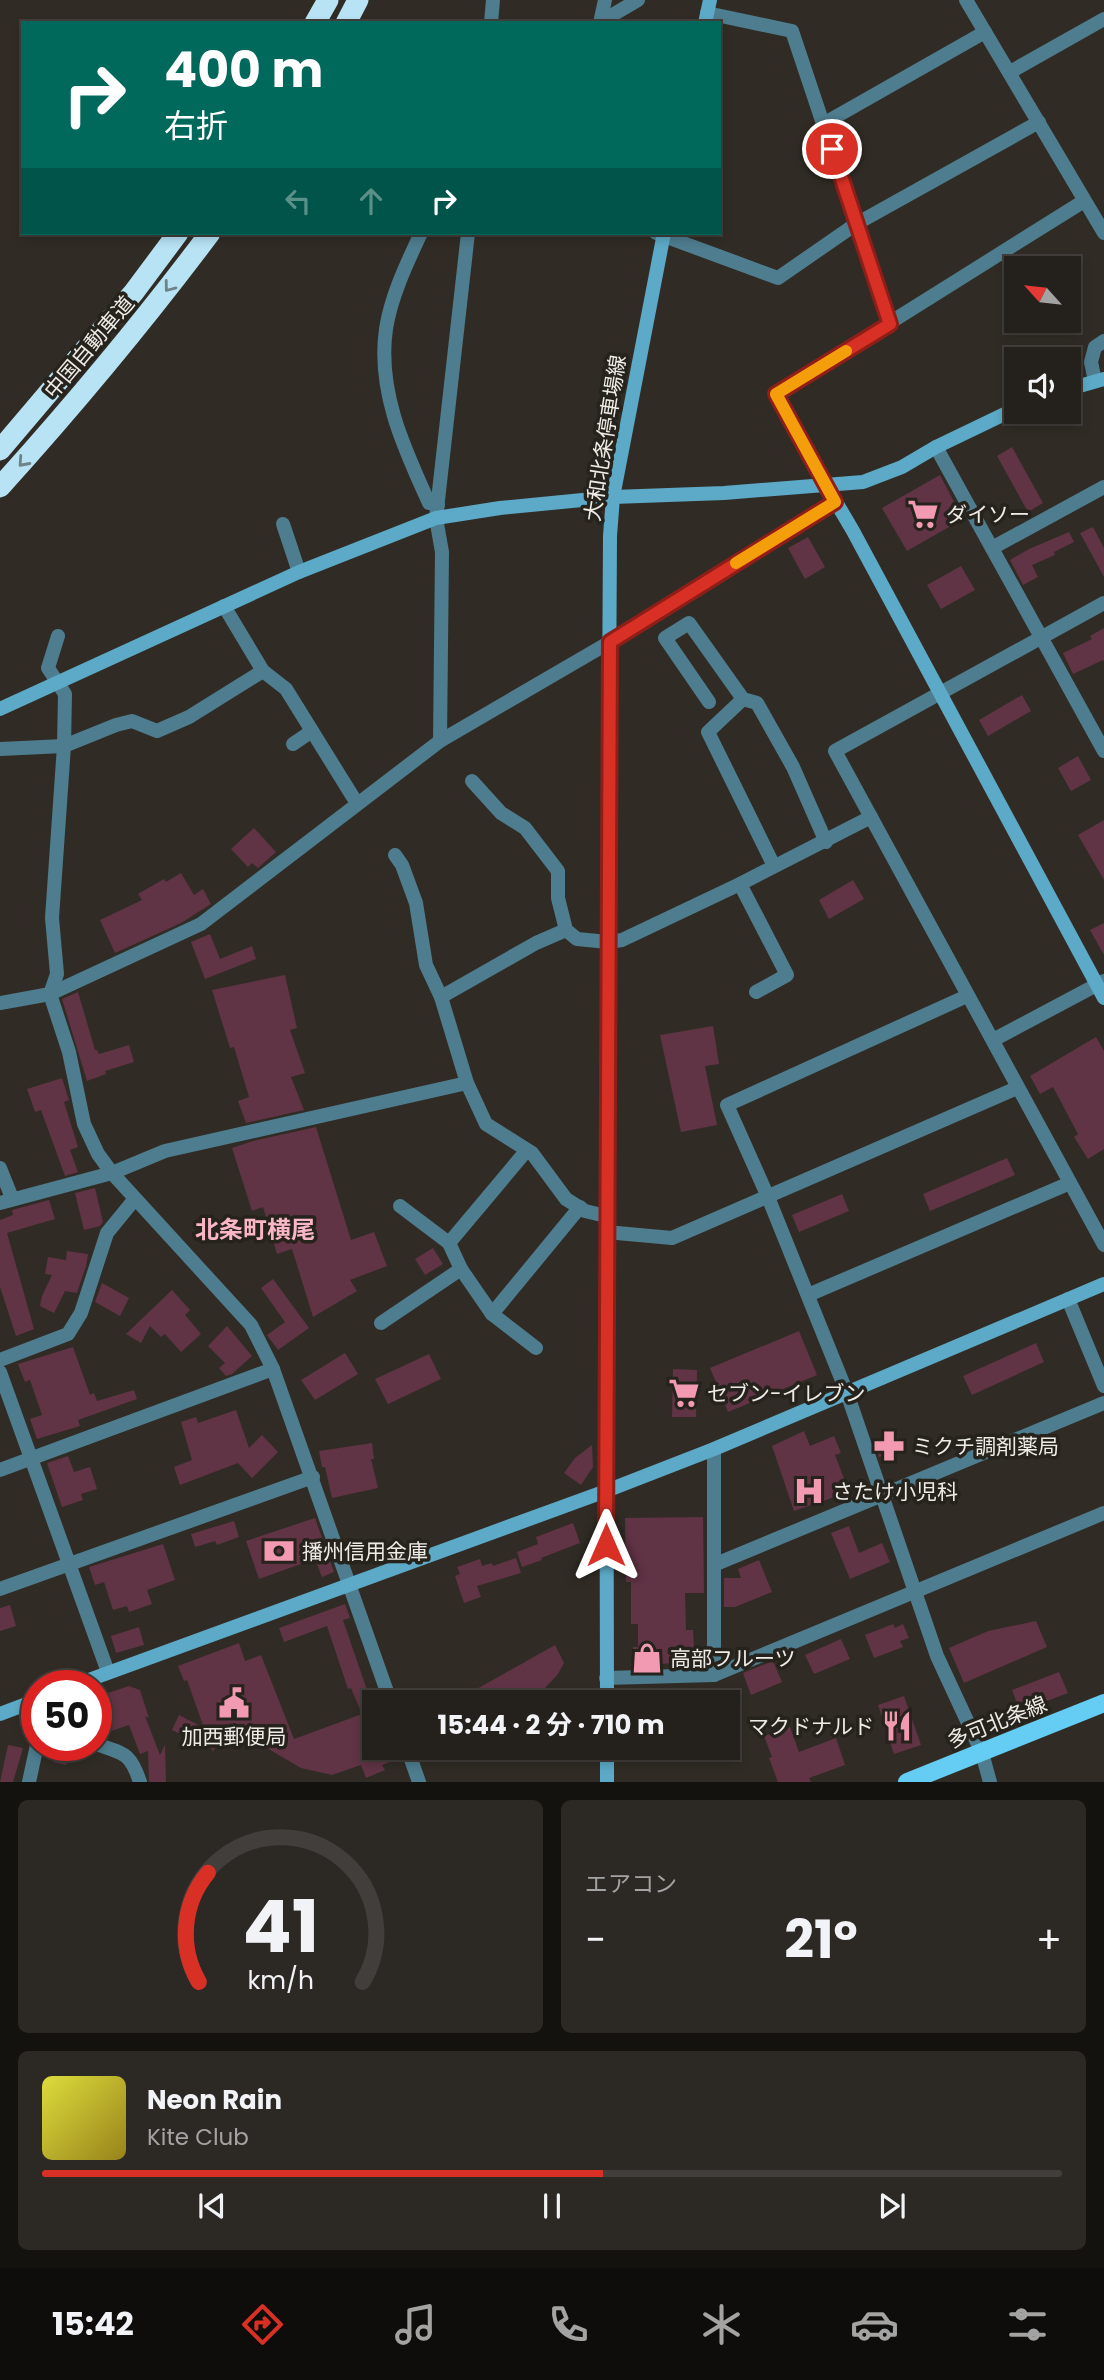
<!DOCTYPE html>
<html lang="ja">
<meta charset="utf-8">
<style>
:root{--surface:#24211c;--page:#2c2925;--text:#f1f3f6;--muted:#a3a3a3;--line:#413e3b;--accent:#d93025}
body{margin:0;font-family:Poppins,"Noto Sans JP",sans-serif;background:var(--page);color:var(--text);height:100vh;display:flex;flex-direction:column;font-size:26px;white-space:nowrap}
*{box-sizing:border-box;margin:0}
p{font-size:23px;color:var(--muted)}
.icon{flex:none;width:38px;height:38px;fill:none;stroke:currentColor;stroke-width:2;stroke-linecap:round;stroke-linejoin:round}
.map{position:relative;height:1782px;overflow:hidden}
.side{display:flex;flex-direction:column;gap:18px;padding:18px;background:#14120f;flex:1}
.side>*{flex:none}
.top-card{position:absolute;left:21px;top:21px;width:700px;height:214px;border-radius:0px;box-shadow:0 4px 10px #0003,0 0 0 2px var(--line);background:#00695c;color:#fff;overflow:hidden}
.needle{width:46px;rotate:297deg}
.controls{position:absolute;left:1004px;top:256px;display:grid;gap:14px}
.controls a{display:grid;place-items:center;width:77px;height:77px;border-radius:0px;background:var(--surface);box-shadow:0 4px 10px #0003,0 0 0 2px var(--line);font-size:35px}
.speed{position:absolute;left:21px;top:1670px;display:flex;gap:14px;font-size:35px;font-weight:700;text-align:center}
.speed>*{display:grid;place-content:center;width:91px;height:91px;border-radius:50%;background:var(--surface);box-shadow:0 4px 10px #0003,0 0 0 2px var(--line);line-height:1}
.speed .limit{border:10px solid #d22;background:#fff;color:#111}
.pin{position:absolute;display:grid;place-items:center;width:60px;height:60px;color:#fff;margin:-30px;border:4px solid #fff;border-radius:50%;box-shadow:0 2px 7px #0007}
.me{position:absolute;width:77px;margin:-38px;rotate:0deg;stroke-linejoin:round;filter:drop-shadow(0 0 5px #0008)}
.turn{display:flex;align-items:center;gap:24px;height:147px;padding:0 28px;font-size:32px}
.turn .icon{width:91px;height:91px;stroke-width:2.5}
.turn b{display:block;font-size:49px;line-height:60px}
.lanes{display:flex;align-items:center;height:66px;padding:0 28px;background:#0003;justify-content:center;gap:35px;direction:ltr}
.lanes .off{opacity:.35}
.big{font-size:52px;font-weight:700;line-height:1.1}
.side .widget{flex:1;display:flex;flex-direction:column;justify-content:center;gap:10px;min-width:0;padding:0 24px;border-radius:10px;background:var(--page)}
.side .dial{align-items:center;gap:0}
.dial svg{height:182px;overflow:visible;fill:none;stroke:var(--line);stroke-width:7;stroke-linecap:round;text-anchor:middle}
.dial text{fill:var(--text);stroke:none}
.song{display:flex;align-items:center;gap:21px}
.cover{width:84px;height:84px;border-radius:10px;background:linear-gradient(135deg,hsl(60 70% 55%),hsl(50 70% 35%))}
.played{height:7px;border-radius:4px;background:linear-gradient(90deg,var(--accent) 55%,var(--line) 55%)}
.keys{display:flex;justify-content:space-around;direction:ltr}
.heat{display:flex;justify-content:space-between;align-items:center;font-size:38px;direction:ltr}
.side .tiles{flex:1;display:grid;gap:18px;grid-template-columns:1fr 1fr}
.widget:last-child{grid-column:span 2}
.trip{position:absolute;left:362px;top:1690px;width:378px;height:70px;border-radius:0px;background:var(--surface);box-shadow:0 4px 10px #0003,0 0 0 2px var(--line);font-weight:700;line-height:70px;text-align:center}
.tab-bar{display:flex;height:112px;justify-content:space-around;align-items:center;background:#0e0d0b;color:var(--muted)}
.tab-bar .icon{width:49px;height:49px}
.tab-bar .current{color:var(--accent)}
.tab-bar b{font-size:32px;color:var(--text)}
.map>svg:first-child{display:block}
.building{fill:#603345}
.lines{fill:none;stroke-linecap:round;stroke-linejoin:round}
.street{stroke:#4e7d8f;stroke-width:14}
.secondary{stroke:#5caac7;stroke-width:14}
.primary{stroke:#65cdf3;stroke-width:18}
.highway{stroke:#b7e3f5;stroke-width:21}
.oneway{stroke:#6e8288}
.route-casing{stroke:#8d1f18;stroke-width:18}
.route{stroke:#d93025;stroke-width:12}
.slow{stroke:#f59e0b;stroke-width:12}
.labels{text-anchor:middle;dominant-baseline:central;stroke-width:7;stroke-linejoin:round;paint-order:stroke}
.street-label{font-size:21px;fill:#efece8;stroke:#26221c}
.poi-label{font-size:21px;fill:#efece8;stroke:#26221c;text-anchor:start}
.quarter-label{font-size:24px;font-weight:bold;fill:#f9b6c6;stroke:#26221c}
</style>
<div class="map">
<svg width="1104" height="1782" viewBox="0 0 1104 1782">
<rect width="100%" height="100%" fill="#302c25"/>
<g class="building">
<polygon points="1012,447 1043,503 1028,512 997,456"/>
<polygon points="940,475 963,519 907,551 882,508"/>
<polygon points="1093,527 1104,548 1104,577 1080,533"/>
<polygon points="1069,532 1074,542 1054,552 1055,555 1032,565 1038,577 1023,585 1010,560 1029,549"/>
<polygon points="808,537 825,567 805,579 788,548"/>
<polygon points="961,566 975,590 941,609 927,585"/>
<polygon points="1104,628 1104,662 1103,660 1073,674 1063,653 1092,639 1090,636"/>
<polygon points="1022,695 1031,711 988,736 979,720"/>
<polygon points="1078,756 1091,780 1071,791 1058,768"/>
<polygon points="1104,820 1104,880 1078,835"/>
<polygon points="254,828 276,852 258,868 252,863 248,867 231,849"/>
<polygon points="181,873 194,895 203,889 211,904 181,923 115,953 100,920 142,900 138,894 164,879 166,882"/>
<polygon points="853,880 864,899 829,919 819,900"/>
<polygon points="1104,923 1104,955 1090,930"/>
<polygon points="210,934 220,959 252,946 256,959 205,979 191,942"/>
<polygon points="285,975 297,1028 290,1030 305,1073 291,1077 304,1110 246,1123 238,1101 249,1097 234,1047 230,1048 212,990"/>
<polygon points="78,992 95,1050 97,1050 99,1054 129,1045 134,1062 105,1071 106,1074 87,1081 62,999"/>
<polygon points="713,1026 719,1064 705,1066 717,1125 681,1132 660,1035"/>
<polygon points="1096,1037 1104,1051 1104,1149 1088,1159 1074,1137 1078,1134 1053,1087 1040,1094 1030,1076"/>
<polygon points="62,1078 69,1100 64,1102 78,1147 70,1150 78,1172 65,1176 41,1110 35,1112 27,1089"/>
<polygon points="316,1127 351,1240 374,1232 387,1266 350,1280 357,1291 313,1317 292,1249 277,1254 263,1207 252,1211 232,1148 253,1141"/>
<polygon points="1007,1158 1015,1175 930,1211 923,1194"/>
<polygon points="95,1188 103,1222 100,1226 84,1230 75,1193"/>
<polygon points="842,1194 849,1211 799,1232 792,1215"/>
<polygon points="49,1200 55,1219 7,1233 34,1329 16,1336 0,1287 0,1220 13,1215 12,1210"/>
<polygon points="433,1248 443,1264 425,1275 415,1259"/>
<polygon points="67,1251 88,1254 86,1266 77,1293 65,1291 54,1313 40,1306 42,1296 52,1275 45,1274 48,1257 66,1260"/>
<polygon points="273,1279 309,1328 278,1350 267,1335 285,1322 261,1288"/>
<polygon points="102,1283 129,1298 120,1316 95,1302"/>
<polygon points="172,1290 190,1310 185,1315 201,1334 181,1352 165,1334 161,1337 150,1326 141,1343 126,1334"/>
<polygon points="227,1326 252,1356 232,1374 226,1376 219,1368 225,1363 208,1346"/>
<polygon points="799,1331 817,1375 728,1412 710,1368"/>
<polygon points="1036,1343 1044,1362 972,1395 963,1376"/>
<polygon points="73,1347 90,1395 94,1393 97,1401 134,1390 137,1399 78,1420 80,1426 37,1439 30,1419 42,1415 30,1380 25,1382 18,1364"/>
<polygon points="345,1353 358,1374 315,1400 301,1380"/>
<polygon points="429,1354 441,1379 388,1404 375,1379"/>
<polygon points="673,1369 697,1370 696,1417 672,1417"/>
<polygon points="236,1410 249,1448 262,1435 278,1452 252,1478 238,1463 180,1485 174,1467 192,1460 181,1422 196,1417 198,1423"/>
<polygon points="804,1431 810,1446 834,1436 841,1453 835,1455 845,1481 842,1483 846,1493 794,1511 772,1446"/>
<polygon points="896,1434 902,1448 879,1457 874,1443"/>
<polygon points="372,1443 374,1459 371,1459 378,1488 332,1498 325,1467 322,1467 319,1451"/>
<polygon points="592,1445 593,1467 581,1485 564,1473 575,1458"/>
<polygon points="68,1456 74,1472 90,1467 97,1489 81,1494 83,1500 62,1507 47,1463"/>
<polygon points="703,1517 704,1593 685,1593 686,1630 693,1630 695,1662 660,1664 660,1667 633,1668 633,1647 638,1647 638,1624 631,1624 631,1582 626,1582 625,1518"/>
<polygon points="315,1518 334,1572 322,1577 315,1559 259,1579 246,1541"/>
<polygon points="234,1521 239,1537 217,1545 215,1541 195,1547 191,1534"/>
<polygon points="573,1523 580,1543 541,1558 542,1560 522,1567 517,1552 538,1544 536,1537"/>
<polygon points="849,1526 859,1553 882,1543 890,1562 850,1579 831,1533"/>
<polygon points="163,1544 175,1580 147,1590 152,1604 129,1612 127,1606 113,1610 104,1582 95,1585 89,1567"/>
<polygon points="516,1558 521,1573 477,1586 481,1597 464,1603 455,1576 460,1574 457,1567 480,1559 482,1566 492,1563 493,1566"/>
<polygon points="759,1560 772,1592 735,1607 724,1607 724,1578 741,1578 738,1569"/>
<polygon points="345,1604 350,1618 343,1620 368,1693 374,1690 374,1748 398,1748 400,1758 382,1765 385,1770 366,1778 361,1765 332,1775 301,1768 226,1724 213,1752 212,1749 172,1730 179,1715 204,1728 187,1680 184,1681 178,1666 239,1643 245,1661 261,1655 294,1739 362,1714 351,1688 348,1689 327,1626 284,1642 279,1628"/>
<polygon points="10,1605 16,1626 0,1631 0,1608"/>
<polygon points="1036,1621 1047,1647 964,1683 949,1648 988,1631"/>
<polygon points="893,1624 895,1628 903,1624 909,1638 900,1641 903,1647 874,1658 865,1635"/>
<polygon points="139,1627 144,1645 116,1653 111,1636"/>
<polygon points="841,1639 850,1659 814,1674 805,1655"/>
<polygon points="555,1645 564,1663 558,1674 545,1688 545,1703 452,1703"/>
<polygon points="773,1661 782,1682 751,1695 743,1673"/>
<polygon points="1059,1672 1068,1693 1020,1711 1012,1690"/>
<polygon points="129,1686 140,1690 149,1718 145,1716 160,1755 165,1745 166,1782 149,1782 148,1751 140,1754 129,1725 102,1734 96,1717 96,1697"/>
<polygon points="904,1696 921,1745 894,1754 878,1705"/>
<polygon points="790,1727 799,1752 836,1738 845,1765 809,1778 811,1782 778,1782 769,1758 772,1757 764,1736"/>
<polygon points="8,1745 23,1748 13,1782 0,1782"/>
<polygon points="57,1745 71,1745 66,1765 53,1762"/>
</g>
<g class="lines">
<g class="street">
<polyline points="966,0 1104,233"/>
<polyline points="707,13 792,31 890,324"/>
<polyline points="603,16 609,17 638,0"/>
<polyline points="491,23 493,0"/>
<polyline points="600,23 605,0"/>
<polyline points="1010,72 1104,19"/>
<polyline points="823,124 985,32"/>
<path d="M421,233c-14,30 -30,63 -35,96 -9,62 18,119 43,174l9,2"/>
<polyline points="656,233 778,278 856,224 1039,122"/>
<polyline points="1095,381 1091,362 1095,347 1104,341"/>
<polyline points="936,447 1104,751"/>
<polyline points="826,485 776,394 1084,201"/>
<polyline points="283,524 299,572"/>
<polyline points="992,548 1104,487"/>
<polyline points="1104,603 835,751 1104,1245"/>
<polyline points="224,606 263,671 286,689 353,797"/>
<polyline points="58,636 48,668 65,694 64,746 52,918 57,974 50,994 69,1052 84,1124 98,1154 112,1173 251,1325 273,1369 391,1703"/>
<polyline points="743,699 708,732 774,866"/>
<polyline points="709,702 665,638 689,623 743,699 757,703 793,767 826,842"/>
<polyline points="440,741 442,552 436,518 468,233"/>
<polyline points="293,744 312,731"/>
<polyline points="0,749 64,746 116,725 132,721 157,731 189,717 263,671"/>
<polyline points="472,781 501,813 525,828 558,871 558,898 566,930 577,939 608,942 622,940 740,884 871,817"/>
<polyline points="395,855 402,865 416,903 426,965 441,997 467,1083 486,1124 532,1153 566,1199 585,1211 606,1216"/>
<polyline points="740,884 787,975 756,992"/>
<polyline points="967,996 727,1105 768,1197 847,1393 937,1656 982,1753 990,1782"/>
<polyline points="441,997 536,943 566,930"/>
<polyline points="0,1003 50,994 201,924 440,741 610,642 835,502"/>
<polyline points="993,1040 1104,981"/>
<polyline points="527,1150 449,1243 461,1269 492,1314 580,1207"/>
<polyline points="0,1168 12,1198"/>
<polyline points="0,1203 112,1173 165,1151 467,1083"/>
<polyline points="400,1206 449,1243"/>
<polyline points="606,1232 672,1238 1017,1088"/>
<polyline points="808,1295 1070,1183"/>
<polyline points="1068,1299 1104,1386"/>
<polyline points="492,1314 536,1348"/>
<polyline points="381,1323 461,1269"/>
<polyline points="0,1360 68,1334 81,1313 107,1233 134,1200"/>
<polyline points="0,1372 108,1672"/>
<polyline points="0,1470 273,1369"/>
<polyline points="716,1564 1104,1403"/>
<polyline points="0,1589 313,1477"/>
<polyline points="714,1675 714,1449"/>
<polyline points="606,1678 714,1675 1104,1513"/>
<path d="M96,1744c28,10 34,8 44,38"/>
<polyline points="407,1748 419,1782"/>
<polyline points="29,1782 37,1745"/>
</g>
<g class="secondary">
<polyline points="705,23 710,0"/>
<polyline points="1069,389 1104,379"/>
<polyline points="826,485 853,531 1104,998"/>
<polyline points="0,709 299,572 436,518 500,508 613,497 724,493 863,482 902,467 936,447 1017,408"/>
<polyline points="75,1685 606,1491 714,1449 1104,1284"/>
<polyline points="607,1703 606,1216 610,536 613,497 664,233"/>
<polyline points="0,1714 37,1700"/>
<polyline points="607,1748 607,1782"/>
</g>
<polyline class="primary" points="907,1782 1104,1703"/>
<g class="highway">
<polyline points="315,23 328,0"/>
<polyline points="346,23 358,0"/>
<polyline points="0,450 134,292 178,233"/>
<path d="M0,487c74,-82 144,-166 210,-254"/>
</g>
</g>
<defs><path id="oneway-chevron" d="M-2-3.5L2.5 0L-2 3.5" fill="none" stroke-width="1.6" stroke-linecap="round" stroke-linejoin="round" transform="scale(1.75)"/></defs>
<g class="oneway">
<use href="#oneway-chevron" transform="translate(169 287) rotate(127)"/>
<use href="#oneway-chevron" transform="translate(23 462) rotate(132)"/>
</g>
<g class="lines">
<g class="route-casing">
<polyline id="route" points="606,1545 610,642 835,502 776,394 890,324 832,149"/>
</g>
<use href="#route" class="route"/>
<polyline class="slow" points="736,563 835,502 776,394 846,351"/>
</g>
<defs>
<g id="supermarket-bare" transform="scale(2.415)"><path d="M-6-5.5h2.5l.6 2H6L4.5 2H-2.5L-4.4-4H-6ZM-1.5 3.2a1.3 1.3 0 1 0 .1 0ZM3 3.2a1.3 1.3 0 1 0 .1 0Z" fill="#f19ab1" stroke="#26221c" stroke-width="2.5" paint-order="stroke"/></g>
<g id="pharmacy-bare" transform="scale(2.415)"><path d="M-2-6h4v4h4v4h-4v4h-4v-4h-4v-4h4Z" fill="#f19ab1" stroke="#26221c" stroke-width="2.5" paint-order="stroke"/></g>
<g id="hospital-bare" transform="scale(2.415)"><path d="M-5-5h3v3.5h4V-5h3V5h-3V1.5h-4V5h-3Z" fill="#f19ab1" stroke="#26221c" stroke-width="2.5" paint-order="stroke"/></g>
<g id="bank-bare" transform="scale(2.415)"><path d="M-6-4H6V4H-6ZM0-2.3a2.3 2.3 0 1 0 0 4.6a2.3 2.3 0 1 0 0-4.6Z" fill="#f19ab1" stroke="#26221c" stroke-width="2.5" paint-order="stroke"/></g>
<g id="shop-bare" transform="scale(2.415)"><path d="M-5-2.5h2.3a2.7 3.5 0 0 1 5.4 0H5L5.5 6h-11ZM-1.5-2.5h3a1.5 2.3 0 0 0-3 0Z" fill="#f19ab1" stroke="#26221c" stroke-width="2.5" paint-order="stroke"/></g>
<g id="civic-bare" transform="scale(2.415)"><path d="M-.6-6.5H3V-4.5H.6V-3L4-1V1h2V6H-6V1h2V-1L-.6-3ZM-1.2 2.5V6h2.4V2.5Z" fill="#f19ab1" stroke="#26221c" stroke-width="2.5" paint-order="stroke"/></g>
<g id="restaurant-bare" transform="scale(2.415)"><path d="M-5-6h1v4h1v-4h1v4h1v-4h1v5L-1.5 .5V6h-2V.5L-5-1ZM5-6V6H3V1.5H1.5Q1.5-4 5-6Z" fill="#f19ab1" stroke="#26221c" stroke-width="2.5" paint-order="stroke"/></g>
</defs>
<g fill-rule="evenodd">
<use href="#supermarket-bare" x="923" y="514"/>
<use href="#supermarket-bare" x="684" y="1393"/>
<use href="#pharmacy-bare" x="889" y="1446"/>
<use href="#hospital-bare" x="809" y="1491"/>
<use href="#bank-bare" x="279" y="1551"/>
<use href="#shop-bare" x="647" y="1658"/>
<use href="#civic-bare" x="234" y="1703"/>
<use href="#restaurant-bare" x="897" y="1726"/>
</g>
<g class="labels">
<g class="street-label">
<text transform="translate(89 347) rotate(-50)">中国自動車道</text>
<text transform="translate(605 438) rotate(-81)">大和北条停車場線</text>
<text transform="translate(997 1722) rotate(-22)">多可北条線</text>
</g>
<g class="poi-label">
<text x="946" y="514">ダイソー</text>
<text x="707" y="1393">セブン-イレブン</text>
<text x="912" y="1446">ミクチ調剤薬局</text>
<text x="832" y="1491">さたけ小児科</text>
<text x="302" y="1551">播州信用金庫</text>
<text x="670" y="1658">高部フルーツ</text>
<text x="874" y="1726" text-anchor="end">マクドナルド</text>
<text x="234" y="1736" text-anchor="middle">加西郵便局</text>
</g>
<g class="quarter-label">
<text x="255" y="1229">北条町横尾</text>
</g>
</g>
</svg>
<div class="controls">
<a><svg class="needle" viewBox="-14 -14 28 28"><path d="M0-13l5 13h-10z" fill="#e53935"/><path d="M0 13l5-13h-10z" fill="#a3a3a3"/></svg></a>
<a><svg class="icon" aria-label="sound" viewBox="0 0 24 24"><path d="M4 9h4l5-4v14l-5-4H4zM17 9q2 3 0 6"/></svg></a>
</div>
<div class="speed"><div class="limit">50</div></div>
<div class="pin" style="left:832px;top:149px;background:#d93025"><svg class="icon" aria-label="arrive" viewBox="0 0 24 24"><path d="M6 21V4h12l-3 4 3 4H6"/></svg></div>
<svg class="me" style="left:606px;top:1545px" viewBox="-20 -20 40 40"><path d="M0-17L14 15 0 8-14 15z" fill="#d93025" stroke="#fff" stroke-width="4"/></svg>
<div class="trip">15:44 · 2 分 · 710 m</div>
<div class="top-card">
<div class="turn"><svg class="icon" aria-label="right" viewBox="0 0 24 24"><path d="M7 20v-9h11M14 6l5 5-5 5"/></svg><div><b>400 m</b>右折</div></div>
<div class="lanes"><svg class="icon off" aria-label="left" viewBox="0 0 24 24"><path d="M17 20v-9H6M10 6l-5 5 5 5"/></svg><svg class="icon off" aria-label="ahead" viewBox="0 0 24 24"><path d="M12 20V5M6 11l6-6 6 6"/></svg><svg class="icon" aria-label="right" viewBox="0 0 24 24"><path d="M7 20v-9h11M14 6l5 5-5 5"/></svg></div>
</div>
</div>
<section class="side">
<div class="tiles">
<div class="widget dial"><svg viewBox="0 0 100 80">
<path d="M14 69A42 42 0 1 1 86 69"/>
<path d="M14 69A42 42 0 0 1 18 21" stroke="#d93025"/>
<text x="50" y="56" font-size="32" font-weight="700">41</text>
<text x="50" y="72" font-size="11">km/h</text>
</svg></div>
<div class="widget"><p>エアコン</p>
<div class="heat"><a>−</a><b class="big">21°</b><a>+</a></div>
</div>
<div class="widget">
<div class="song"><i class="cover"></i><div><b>Neon Rain</b><p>Kite Club</p></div></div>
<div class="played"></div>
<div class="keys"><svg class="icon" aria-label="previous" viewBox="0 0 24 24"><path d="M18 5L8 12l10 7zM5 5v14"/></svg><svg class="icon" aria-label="pause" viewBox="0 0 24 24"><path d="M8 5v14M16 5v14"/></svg><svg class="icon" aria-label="next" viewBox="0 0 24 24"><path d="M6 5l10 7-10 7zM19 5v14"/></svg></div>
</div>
</div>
</section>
<nav class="tab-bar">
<b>15:42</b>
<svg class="icon current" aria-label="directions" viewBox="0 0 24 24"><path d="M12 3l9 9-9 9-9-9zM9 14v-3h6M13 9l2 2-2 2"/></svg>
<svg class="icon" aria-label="music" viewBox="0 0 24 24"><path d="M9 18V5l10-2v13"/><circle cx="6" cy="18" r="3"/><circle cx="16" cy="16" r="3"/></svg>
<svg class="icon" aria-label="phone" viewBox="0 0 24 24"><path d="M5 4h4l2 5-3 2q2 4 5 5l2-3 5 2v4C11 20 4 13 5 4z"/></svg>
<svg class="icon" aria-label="climate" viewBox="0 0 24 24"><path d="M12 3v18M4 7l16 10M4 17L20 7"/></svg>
<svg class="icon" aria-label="car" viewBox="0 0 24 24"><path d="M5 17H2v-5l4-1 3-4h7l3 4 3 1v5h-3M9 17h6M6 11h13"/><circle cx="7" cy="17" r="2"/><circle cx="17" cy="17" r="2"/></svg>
<svg class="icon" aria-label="filters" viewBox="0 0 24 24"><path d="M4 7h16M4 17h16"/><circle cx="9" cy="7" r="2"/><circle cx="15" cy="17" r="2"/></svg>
</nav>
